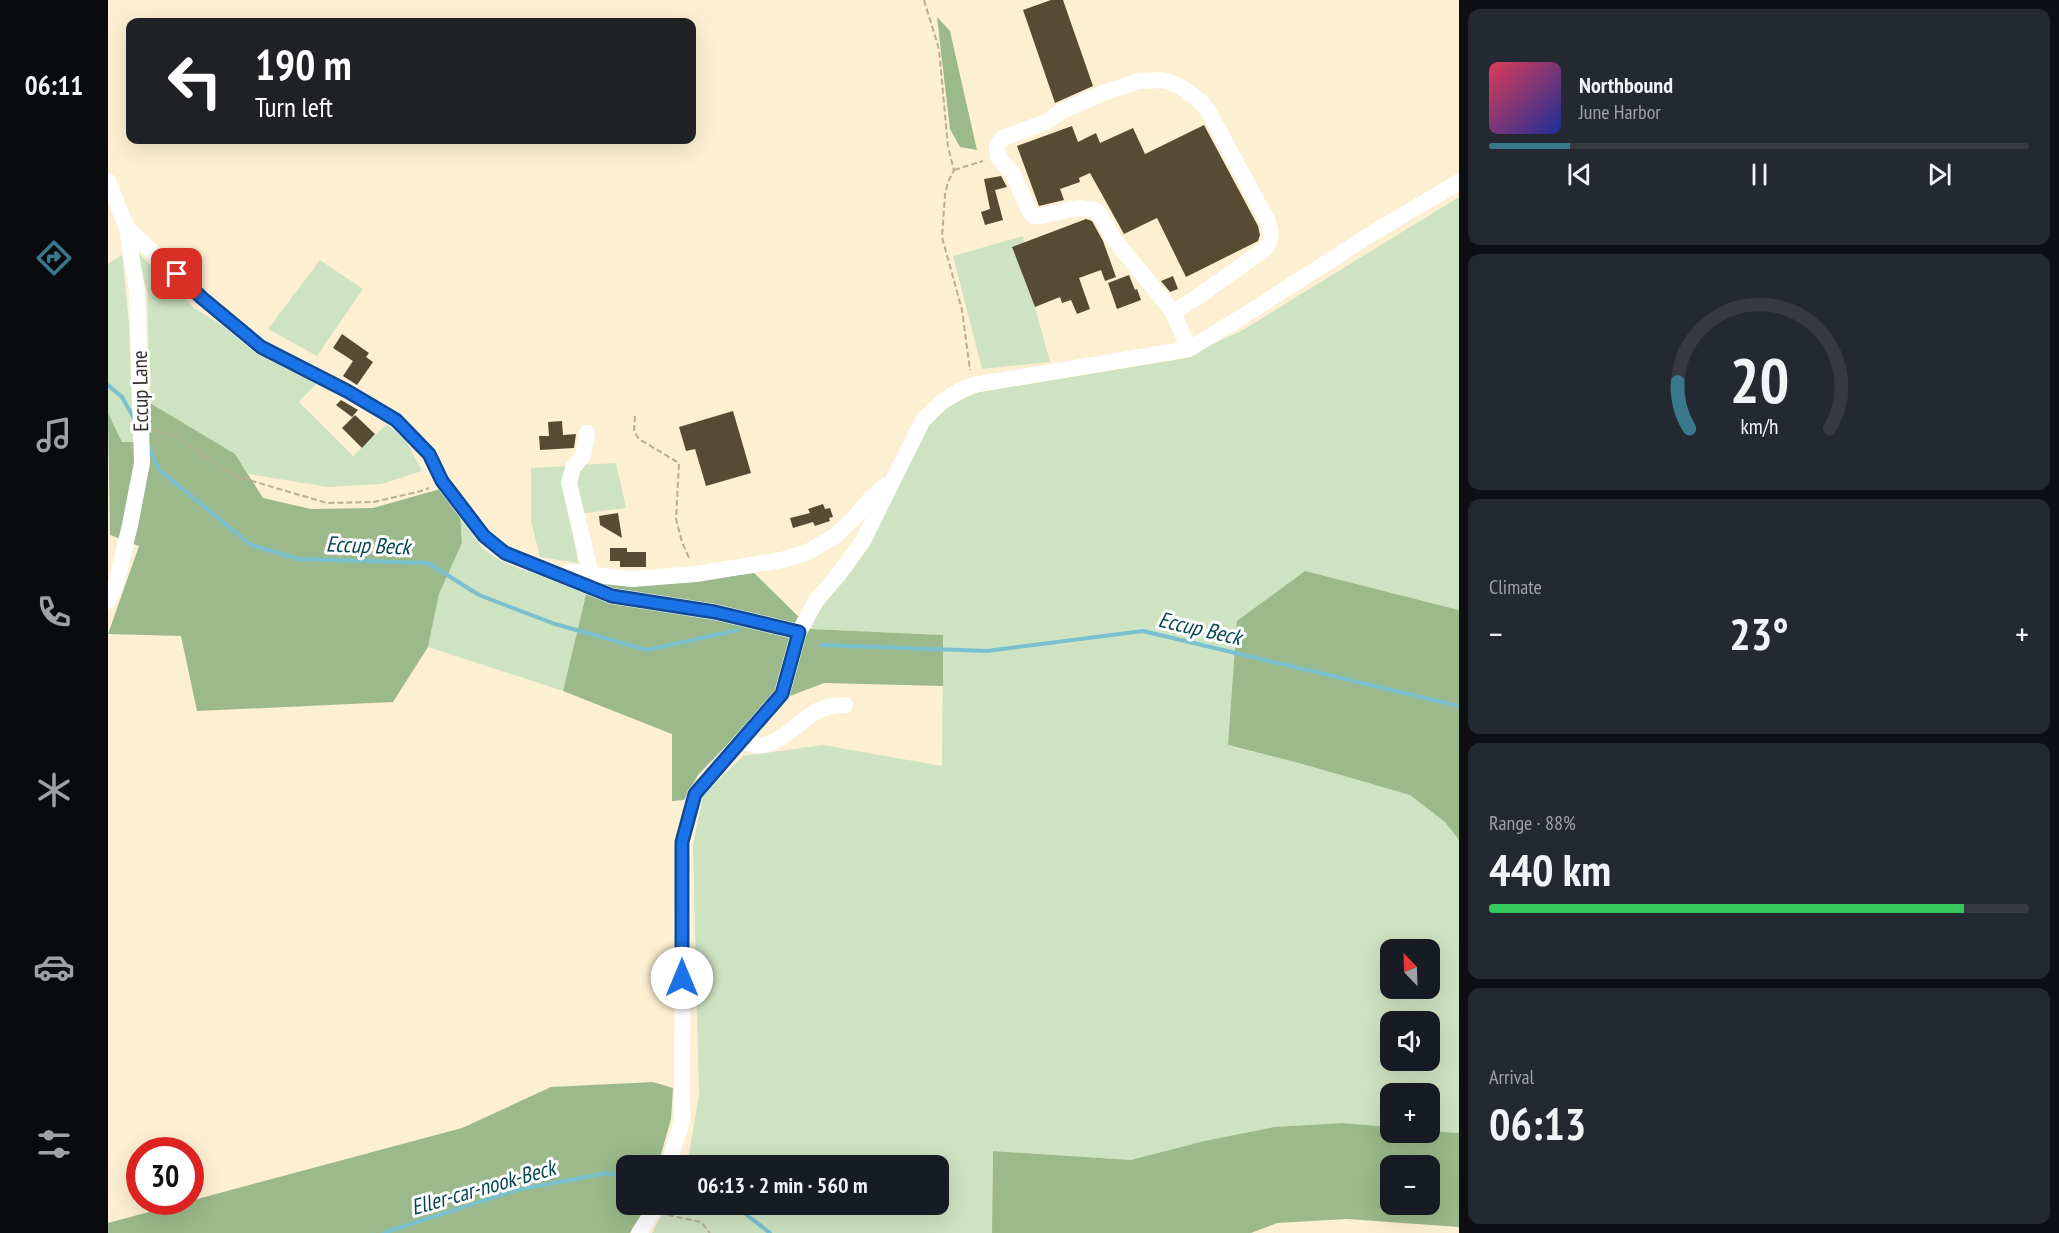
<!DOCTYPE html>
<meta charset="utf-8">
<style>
:root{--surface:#171b24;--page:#242831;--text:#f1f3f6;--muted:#9ea1a6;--line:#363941;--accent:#3a788d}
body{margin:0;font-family:"PT Sans Narrow",sans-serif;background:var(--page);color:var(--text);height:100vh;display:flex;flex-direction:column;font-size:22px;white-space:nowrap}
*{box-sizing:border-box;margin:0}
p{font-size:20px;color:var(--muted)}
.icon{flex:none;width:33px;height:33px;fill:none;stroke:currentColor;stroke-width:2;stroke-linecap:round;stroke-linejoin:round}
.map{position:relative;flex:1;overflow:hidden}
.details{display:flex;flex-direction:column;gap:9px;padding:9px;background:#0d0f14;width:600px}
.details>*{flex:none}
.hud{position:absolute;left:18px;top:18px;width:570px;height:126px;border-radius:12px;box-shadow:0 6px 24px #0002;background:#202124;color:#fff;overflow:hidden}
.needle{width:39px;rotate:337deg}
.fabs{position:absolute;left:1272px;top:939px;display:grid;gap:12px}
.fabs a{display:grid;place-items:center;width:60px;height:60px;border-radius:12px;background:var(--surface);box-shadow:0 6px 24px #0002;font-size:30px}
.speed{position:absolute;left:18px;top:1137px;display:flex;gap:12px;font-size:30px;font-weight:700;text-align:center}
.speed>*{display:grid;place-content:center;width:78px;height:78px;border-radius:50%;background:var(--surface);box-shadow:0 6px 24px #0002;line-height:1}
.speed .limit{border:9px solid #d22;background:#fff;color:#111}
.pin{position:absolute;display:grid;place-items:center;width:51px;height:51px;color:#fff;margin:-26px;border-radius:12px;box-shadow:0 3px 9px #0006}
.me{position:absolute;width:66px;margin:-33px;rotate:0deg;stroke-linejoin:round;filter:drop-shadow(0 0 4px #0008)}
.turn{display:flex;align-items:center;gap:21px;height:126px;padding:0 30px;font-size:27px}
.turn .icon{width:78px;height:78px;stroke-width:2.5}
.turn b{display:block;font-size:42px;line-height:51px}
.big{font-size:45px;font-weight:700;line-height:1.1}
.details .card{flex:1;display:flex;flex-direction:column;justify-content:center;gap:9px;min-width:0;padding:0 21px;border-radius:12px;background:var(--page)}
.details .dial{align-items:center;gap:0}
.dial svg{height:156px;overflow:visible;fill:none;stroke:var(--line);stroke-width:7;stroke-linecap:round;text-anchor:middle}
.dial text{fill:var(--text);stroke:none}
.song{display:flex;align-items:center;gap:18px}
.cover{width:72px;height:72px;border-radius:9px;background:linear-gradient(135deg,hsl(350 70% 55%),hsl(230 70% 35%))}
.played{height:6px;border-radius:3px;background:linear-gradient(90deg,var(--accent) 15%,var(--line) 15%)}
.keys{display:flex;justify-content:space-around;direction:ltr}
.heat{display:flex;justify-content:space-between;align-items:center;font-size:33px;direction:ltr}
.charge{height:9px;border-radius:4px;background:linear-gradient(90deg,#34c759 88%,var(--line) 0)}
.trip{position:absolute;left:508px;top:1155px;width:333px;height:60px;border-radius:12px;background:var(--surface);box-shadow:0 6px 24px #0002;font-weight:700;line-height:60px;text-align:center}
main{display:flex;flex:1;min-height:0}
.tab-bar{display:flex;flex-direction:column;width:108px;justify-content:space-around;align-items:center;background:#090b0e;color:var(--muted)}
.tab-bar .icon{width:42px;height:42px}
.tab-bar .current{color:var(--accent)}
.tab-bar b{font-size:27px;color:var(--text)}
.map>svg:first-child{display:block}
.green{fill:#cee3c1;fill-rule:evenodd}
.forest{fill:#9bb98a;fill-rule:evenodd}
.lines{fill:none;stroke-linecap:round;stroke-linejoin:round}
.stream{stroke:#7ac0cf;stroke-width:4}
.building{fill:#574c33}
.path{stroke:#b7ad95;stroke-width:2;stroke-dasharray:6 3;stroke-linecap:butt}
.minor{stroke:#fff;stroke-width:16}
.route-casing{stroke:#114b97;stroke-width:15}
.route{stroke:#1a73e8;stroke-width:10}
.labels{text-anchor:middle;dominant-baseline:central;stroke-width:6;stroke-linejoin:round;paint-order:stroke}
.street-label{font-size:21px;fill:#353025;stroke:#fefefe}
.water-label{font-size:22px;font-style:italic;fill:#044752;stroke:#fefefe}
</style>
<main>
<nav class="tab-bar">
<b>06:11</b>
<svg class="icon current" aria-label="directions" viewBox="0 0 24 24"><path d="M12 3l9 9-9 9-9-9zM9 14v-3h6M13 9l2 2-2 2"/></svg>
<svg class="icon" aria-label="music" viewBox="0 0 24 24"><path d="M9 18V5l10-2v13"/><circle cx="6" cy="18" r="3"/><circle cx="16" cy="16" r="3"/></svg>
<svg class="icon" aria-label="phone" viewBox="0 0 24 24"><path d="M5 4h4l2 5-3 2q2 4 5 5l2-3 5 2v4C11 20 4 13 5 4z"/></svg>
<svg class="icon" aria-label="climate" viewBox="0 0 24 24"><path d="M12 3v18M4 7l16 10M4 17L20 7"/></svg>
<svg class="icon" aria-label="car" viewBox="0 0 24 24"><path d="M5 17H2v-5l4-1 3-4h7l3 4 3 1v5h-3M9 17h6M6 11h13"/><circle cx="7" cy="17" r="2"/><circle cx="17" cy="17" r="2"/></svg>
<svg class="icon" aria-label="filters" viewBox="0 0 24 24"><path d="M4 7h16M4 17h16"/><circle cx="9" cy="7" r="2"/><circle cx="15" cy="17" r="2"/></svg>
</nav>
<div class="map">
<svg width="1351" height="1233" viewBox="0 0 1351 1233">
<rect width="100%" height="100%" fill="#fdf0d2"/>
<g class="green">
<path d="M1351,197v413l-154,-39 -76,175 70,17 111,32 35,27 14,18v293l-29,-2v-37h-40v33l-48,-4 -68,4 -70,14 -73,19 -138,-9 -1,82h-340l15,-28 272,-1v-38l-252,-1 12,-70 -6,-250 10,-50 40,-39 80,-11 119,21 1,-131 -132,-6 7,-22 109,-183 21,-18 31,-14 202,-33 60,-28zM1282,950h40v38h-40zM1282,1022h40v38h-40z"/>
<polygon points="915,236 916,243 904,248 927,307 942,362 874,369 845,256"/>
<polygon points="29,252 86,308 209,383 191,402 245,456 279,424 298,441 314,471 273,484 220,487 140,474 127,454 42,403 39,292"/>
<polygon points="14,255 21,324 25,442 14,442 0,413 0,264"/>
<polygon points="212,260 255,289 209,356 160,329"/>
<polygon points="508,463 518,508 462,515 470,563 432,557 423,521 423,468"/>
<path d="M352,512c7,11 13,27 23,36 30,26 68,29 106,34l-26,109 -135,-44 11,-53 23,-51z"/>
</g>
<g class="forest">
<polygon points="829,17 842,31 869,150 852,147 842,129"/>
<polygon points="42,403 127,454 155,498 203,509 265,508 332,489 352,512 354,543 331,594 320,647 285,702 89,711 73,636 0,634 31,546 2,535 0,413 14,442 25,442 38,440"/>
<polygon points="1197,571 1351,610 1351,840 1337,822 1302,795 1191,763 1120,745 1129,621"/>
<polygon points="646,573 703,629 835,635 835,686 716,683 656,706 590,775 576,800 564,801 564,734 455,691 481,582 580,582"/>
<polygon points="545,1082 565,1088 563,1119 550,1165 519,1166 519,1204 540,1205 522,1233 0,1233 0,1223 354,1128 443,1087"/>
<path d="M1234,1123l48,4v5h40v-1l29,2v94l-112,-8 -70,4 -26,10h-259l1,-82 138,9 73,-19 70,-14zM1282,1166h40v38h-40z"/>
</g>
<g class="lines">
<g class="stream">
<polyline points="0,385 14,397 27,420"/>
<polyline points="40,445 50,469 143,545 190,559 320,563 371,595 447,624 539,650 630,630"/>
<polyline points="713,645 879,651 1035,631 1351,706"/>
<polyline points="611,1204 635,1212 662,1233"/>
<polyline points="275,1233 409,1190 499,1173 519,1178"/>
</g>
</g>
<g class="building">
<polygon points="943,0 955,0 985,86 947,103 915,10"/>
<polygon points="1096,125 1150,226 1152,235 1150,241 1078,277 1049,218 1016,234 982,173 971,178 972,182 952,189 956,200 931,206 909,146 964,126 970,142 988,133 992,143 1025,128 1037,154"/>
<polygon points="893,176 899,187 887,190 895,220 877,225 873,212 882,209 876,179"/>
<polygon points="978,219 984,221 995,241 1008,277 997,281 993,270 971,278 982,309 969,314 963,300 954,303 952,297 927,307 904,247"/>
<polygon points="1021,275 1027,290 1029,289 1033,300 1009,309 1000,283"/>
<polygon points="1065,276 1070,289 1062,292 1053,281"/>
<polygon points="234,334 261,353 258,357 265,362 249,385 235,376 245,361 225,348"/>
<polygon points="233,400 250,410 244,417 228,405"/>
<polygon points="625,411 643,473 598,486 587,449 578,451 571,427"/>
<polygon points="247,415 267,434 254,448 234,428"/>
<polygon points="454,421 455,435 468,434 466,448 432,450 431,436 441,436 440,422"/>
<polygon points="715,504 717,509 722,508 725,517 721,518 722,521 707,526 705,522 685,528 682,518 702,513 700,509"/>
<polygon points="510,513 514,538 492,525 491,516"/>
<polygon points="502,548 519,548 519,552 538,552 538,567 512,567 512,561 502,561"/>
</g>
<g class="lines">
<g class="path">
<polyline points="816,0 831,49 840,147 846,170 840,182 837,195 834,237 854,310 862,370"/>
<polyline points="846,170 875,161"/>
<polyline points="527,416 526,431 531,439 571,463 568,519 574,542 582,560"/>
<polyline points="48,431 67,436 127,476 219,503 266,502 313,491 321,488"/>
<polyline points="560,1215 593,1222 602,1233"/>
</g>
<g class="minor">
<polyline points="0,181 19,228 29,292 34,463 22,525 8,584 0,601"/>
<polyline points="19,228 94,298 153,347 239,391 288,420 321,454 334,481 376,536 397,553 504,596 607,612 691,632"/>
<path d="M1065,312l23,-14 69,-49c7,-10 7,-16 3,-27l-58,-108 -9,-12 -20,-15 -11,-5 -11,-2 -20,1 -36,12 -41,18 -16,11 -43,16 -6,7 1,12 15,17 17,38 4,4h6l38,-8 17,2 5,5 13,23 60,74 16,37"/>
<polyline points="479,433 475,456 465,468 461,483 483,575"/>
<polyline points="461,572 524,579 588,574 674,560 700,552 727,536 748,516 764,497 778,485"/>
<path d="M634,740c28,19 52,-16 75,-29 9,-5 18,-6 28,-6"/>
<polyline points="560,1166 574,1121 575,841 587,794 674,694 691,632 708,601 731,574 755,541 815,420 834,402 851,391 865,385 1081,349 1145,310 1268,231 1351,182"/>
<polyline points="531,1233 545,1211 548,1204"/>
</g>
</g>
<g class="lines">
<g class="route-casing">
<polyline id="route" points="69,274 94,298 153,347 239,391 288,420 321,454 334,481 376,536 397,553 504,596 607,612 691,632 674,694 587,794 574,842 574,978"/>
</g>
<use href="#route" class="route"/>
</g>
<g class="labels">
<g class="street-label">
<text transform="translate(32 391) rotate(-91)">Eccup Lane</text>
</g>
<g class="water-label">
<text transform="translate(260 545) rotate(2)">Eccup Beck</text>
<text transform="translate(1092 628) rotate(13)">Eccup Beck</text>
<text transform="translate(375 1187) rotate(-16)">Eller-car-nook-Beck</text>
</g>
</g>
</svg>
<div class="fabs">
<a><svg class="needle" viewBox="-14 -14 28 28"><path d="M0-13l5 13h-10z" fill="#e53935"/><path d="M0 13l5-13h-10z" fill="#9ea1a6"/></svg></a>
<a><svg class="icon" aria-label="sound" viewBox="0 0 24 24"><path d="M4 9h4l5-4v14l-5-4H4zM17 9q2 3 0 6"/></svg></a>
<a>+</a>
<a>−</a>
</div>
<div class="speed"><div class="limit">30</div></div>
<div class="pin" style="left:69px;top:274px;background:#d93025"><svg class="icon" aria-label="arrive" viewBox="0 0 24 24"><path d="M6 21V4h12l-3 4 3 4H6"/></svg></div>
<svg class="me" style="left:574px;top:978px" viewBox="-20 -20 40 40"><circle r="19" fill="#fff"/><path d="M0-13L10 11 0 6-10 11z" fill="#1a73e8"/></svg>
<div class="trip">06:13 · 2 min · 560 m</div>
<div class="hud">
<div class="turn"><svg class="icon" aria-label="left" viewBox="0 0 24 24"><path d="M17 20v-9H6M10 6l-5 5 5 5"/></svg><div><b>190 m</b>Turn left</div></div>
</div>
</div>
<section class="details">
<div class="card">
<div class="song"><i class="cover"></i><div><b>Northbound</b><p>June Harbor</p></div></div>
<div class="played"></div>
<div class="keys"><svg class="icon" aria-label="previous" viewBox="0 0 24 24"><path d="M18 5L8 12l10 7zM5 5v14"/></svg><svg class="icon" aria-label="pause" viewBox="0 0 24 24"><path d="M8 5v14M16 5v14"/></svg><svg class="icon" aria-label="next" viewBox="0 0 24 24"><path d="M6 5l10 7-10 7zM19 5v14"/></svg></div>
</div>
<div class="card dial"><svg viewBox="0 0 100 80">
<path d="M14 69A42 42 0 1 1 86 69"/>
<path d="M14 69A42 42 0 0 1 8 45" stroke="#3a788d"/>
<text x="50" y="56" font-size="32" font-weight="700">20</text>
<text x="50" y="72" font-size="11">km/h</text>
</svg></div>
<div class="card"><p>Climate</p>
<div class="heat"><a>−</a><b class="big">23°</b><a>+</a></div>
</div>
<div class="card"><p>Range · 88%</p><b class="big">440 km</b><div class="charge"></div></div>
<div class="card"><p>Arrival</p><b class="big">06:13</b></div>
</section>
</main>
